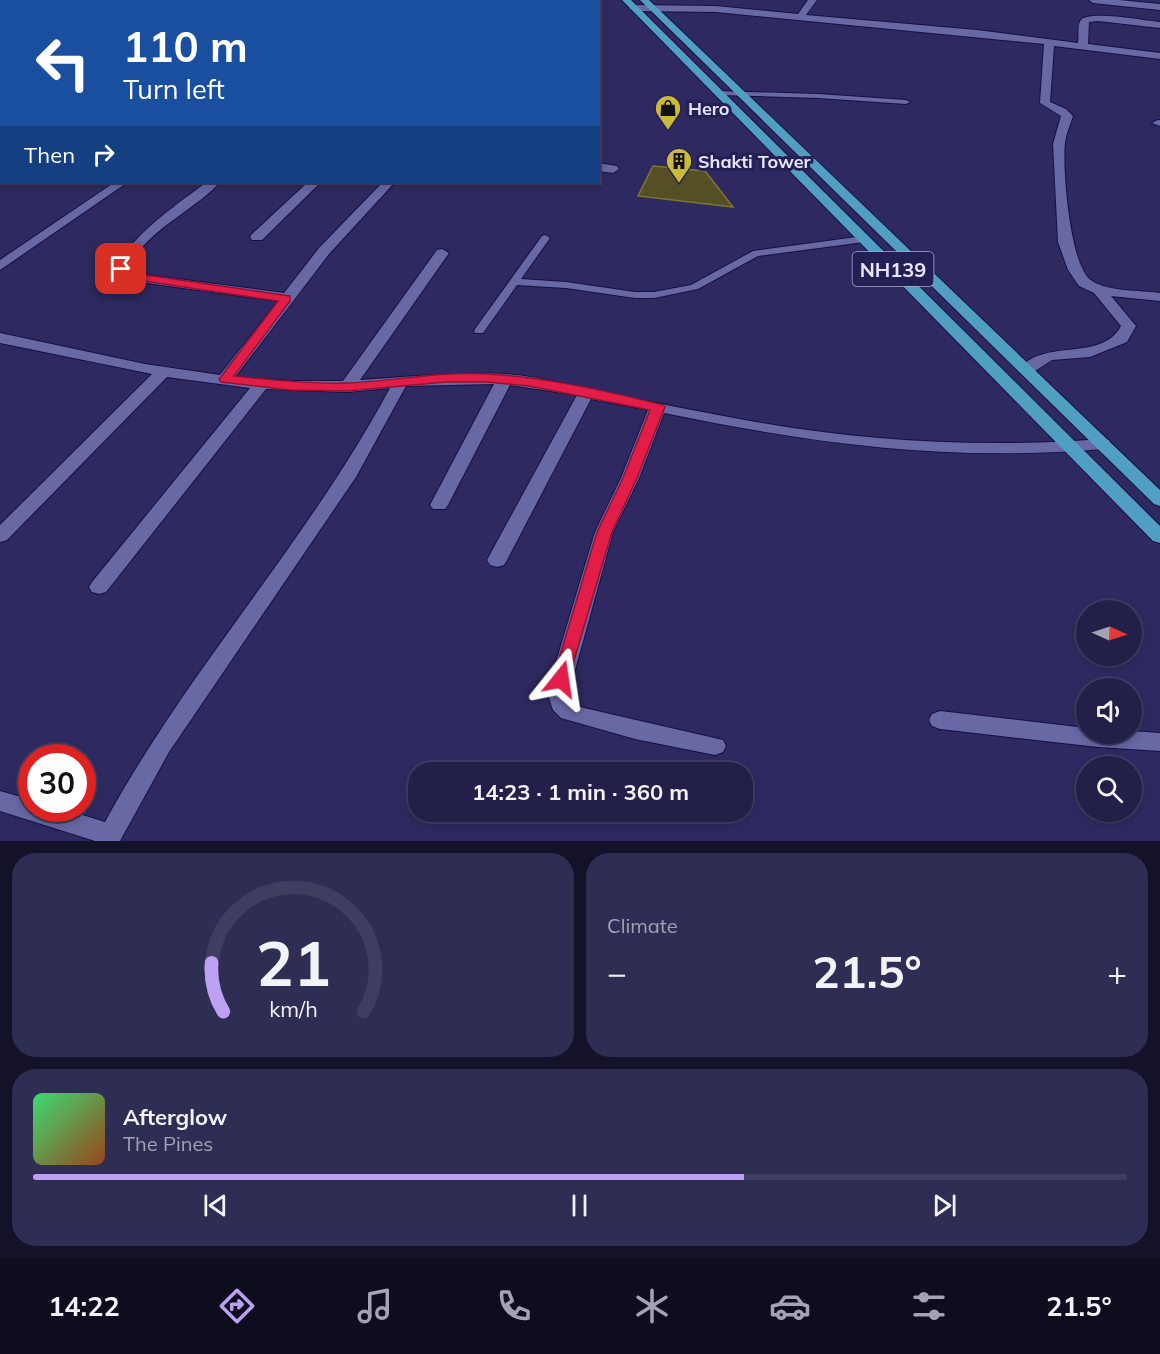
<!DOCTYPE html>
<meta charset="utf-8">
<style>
:root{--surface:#222049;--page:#2e2d53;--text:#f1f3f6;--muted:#a2a3b4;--line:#3f3e61;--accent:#bca0f2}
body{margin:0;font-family:Mulish,sans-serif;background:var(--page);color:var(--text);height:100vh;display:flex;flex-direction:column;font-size:22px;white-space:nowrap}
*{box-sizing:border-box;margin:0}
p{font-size:20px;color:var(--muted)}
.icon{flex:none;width:33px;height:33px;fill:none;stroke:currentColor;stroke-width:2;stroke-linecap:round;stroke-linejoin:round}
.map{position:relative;height:841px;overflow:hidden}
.panel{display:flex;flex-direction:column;gap:12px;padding:12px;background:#131228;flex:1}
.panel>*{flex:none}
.banner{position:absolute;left:0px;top:0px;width:600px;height:183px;box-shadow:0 3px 9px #0003,0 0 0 2px var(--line);background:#1a4fa0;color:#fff;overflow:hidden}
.needle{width:39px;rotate:93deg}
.fabs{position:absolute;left:1076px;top:600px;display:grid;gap:12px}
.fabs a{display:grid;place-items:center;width:66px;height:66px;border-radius:50%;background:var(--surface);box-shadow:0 3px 9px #0003,0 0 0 2px var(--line);font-size:30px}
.speed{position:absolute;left:18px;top:744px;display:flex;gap:12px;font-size:30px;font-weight:700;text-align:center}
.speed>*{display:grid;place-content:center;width:78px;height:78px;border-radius:50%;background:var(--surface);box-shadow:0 3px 9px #0003,0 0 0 2px var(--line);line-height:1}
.speed .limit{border:9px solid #d22;background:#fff;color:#111}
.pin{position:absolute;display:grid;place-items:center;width:51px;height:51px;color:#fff;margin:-26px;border-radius:12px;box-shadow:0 3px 9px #0006}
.me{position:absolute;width:66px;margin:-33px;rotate:15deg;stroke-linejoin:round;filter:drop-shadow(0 0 4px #0008)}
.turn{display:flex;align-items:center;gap:21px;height:126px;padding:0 24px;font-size:27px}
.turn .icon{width:78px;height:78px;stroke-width:2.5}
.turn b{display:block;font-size:42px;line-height:51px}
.then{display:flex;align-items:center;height:57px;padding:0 24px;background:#0003;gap:12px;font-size:22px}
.big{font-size:45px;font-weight:700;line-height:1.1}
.panel .widget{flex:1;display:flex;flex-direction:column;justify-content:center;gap:9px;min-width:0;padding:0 21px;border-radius:24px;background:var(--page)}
.panel .dial{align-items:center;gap:0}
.dial svg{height:156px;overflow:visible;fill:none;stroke:var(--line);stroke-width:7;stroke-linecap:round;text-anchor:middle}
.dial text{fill:var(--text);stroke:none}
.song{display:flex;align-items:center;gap:18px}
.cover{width:72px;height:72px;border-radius:9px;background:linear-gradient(135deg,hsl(140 70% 55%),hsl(20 70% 35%))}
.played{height:6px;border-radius:3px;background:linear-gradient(90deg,var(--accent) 65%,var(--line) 65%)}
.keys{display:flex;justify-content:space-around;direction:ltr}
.heat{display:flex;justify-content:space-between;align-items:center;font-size:33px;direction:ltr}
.panel .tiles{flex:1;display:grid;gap:12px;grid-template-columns:1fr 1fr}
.widget:last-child{grid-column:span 2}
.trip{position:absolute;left:408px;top:762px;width:345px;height:60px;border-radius:24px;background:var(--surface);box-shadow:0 3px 9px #0003,0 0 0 2px var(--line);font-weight:700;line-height:60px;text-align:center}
.menu{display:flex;height:96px;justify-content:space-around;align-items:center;background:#0e0d1d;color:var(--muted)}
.menu .icon{width:42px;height:42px}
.menu .selected{color:var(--accent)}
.menu b{font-size:27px;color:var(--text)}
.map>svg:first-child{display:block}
.building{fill:#544f25;stroke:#80772f;stroke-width:1.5}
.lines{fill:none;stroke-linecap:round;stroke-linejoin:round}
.service-casing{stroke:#170f44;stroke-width:2}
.minor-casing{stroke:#170f44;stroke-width:2}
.trunk-casing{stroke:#170f44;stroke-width:2}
.service{fill:#6768a4;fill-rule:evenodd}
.minor{fill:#6768a4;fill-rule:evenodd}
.trunk{fill:#509ec2;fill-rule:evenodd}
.route{fill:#e11d48;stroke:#92132f;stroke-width:1.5}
.labels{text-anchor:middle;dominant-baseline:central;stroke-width:6;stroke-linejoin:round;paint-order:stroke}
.far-poi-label{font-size:18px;font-weight:bold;fill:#e4e6fb;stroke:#241f55;text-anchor:start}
.shield{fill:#241f55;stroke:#aaaac9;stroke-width:1.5}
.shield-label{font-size:20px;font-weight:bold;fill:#e4e6fb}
</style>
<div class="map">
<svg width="1160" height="841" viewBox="0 0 1160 841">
<rect width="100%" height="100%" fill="#2e2a61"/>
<polygon class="building" points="653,166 705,171 733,207 638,196"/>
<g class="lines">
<g class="service-casing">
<g id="service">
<polygon points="365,0 372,0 363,2"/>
<polygon points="716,91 818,94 906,100 910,102 906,104 818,98 719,95 715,93"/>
<polygon points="545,235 550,238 521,279 566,282 635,292 654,292 691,285 753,251 864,236 869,239 864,242 758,256 698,289 654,298 635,298 566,288 517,285 483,333 475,333 474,331 475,329 542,236"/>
</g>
</g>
<g class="minor-casing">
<g id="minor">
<polygon points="6,0 14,0 5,2"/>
<polygon points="148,0 157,0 147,2"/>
<polygon points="247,0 256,0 246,2"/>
<path d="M808,0h9l-11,15 171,15 101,13c1,-6 -1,-19 3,-23 9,-10 65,1 79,2v6l-62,-7 -9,1 -1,22 72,9v6l-106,-13 -4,56 16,7 7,7c-3,9 -7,18 -8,27 -3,24 5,126 27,138 18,11 47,9 68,12v8l-49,-5 25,30 -9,16 -37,15 -38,3 -20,13h-12l-2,-3c26,-33 83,-7 103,-44l-27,-33 -15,-7 -11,-16 -10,-28 -5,-98 8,-28 -21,-13 4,-59 -328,-32 -82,-1 -5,-3 5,-3 82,1 82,8z"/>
<polygon points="1089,0 1119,0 1160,4 1160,10 1093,3"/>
<rect x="0" y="93" width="2" height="7"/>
<polygon points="1158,120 1160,120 1160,126 1152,123"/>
<polygon points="0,145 2,145 0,152"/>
<polygon points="598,163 617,166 619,169 613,173 598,171"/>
<polygon points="115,182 128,182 0,270 0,260"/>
<path d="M207,182h13c-23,27 -82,53 -91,88l18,5 137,18 35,-45 64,-66h12l-66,72 -94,123 58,4h50l94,-131 5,-1 7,4 -89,127c48,-3 97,-8 145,-6 34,2 69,12 103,19 47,10 94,19 142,28 117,21 235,27 353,18l6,1 2,4 -2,4 -6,1c-156,13 -287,-5 -439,-36l-25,65 -26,54 -44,160c2,9 6,13 15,16l139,32 3,6 -3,6 -8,3 -80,-16 -74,-21 -8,-8 -6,-18 48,-160 26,-54 27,-68 -57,-11 -84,161 -3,5 -7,2 -7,-2 -3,-5 90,-165 -67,-10 -62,120 -3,4h-12l-3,-4 64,-121 -88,2 -50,91 -187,275 -49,89h-25l-95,-30v-20l32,9v8h28l45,14c83,-153 203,-281 285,-434l-43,4 -81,-3 -160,203 -7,2 -7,-2 -3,-5 3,-5 158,-194 -83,-11 -160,163 -7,2v-17l152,-151 -152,-31v-10l145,31 75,11 58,-74 -131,-18 -29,-7 -4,-7c22,-37 59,-62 93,-87z"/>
<polygon points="308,182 321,182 262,240 252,240 250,237 252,234"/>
<polygon points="940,711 1086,728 1086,734 1131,734 1131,731 1160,733 1160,751 1098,747 940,729 932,726 929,720 932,714"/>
</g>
</g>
<g class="trunk-casing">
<g id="trunk">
<polygon points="622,0 631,0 1160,526 1160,543 1153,541"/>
<polygon points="640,0 649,0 1160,490 1160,506 1154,504"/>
</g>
</g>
<use href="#service" class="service"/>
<use href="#minor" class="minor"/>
<use href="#trunk" class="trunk"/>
</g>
<path class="route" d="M121,266l11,7 158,23v5l-56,75c38,4 76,8 114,7 47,-2 93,-12 140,-9 57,3 119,17 175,31l2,2 -28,71 -25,54 -45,152 -6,1 -6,-1 -2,-5 44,-147 26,-54 27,-68 -121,-24 -42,-4h-41l-99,9 -57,-1 -69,-8 -2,-3 2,-2 57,-76 -148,-22 -11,-3 -4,-7z"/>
<defs>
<g id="shop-pin" transform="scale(1.35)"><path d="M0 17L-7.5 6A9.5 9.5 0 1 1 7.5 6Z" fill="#c9ba3a" stroke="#241f55"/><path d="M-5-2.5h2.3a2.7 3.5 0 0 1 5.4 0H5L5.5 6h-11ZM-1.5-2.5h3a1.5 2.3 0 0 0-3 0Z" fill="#111"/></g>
<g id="building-pin" transform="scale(1.35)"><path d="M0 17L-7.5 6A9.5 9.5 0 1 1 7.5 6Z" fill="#c9ba3a" stroke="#241f55"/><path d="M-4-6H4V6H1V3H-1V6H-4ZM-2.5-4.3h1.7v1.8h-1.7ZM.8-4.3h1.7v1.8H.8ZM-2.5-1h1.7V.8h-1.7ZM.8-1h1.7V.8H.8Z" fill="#111"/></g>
</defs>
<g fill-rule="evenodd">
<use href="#shop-pin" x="668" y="108"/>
<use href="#building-pin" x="679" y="161"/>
</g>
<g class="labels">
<g class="far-poi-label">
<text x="688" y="108">Hero</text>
<text x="698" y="161">Shakti Tower</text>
</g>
<rect class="shield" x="852.5" y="252" width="81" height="34" rx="4.5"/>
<g class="shield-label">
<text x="893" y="269">NH139</text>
</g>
</g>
</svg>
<div class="fabs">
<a><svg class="needle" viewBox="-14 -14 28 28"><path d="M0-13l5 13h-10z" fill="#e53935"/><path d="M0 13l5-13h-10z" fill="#a2a3b4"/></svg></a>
<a><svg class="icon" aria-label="sound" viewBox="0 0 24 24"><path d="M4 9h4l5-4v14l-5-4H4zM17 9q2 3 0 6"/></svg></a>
<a><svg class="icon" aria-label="search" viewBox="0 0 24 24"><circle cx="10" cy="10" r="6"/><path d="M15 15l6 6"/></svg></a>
</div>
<div class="speed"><div class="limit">30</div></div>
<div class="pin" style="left:121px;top:269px;background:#d93025"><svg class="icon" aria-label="arrive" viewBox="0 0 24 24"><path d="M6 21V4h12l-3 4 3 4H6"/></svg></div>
<svg class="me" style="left:561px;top:679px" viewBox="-20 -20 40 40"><path d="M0-17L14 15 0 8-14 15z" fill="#e11d48" stroke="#fff" stroke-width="4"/></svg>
<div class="trip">14:23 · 1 min · 360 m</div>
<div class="banner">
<div class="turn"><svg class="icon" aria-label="left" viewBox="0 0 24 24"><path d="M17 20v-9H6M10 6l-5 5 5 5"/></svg><div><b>110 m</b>Turn left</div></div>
<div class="then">Then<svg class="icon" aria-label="right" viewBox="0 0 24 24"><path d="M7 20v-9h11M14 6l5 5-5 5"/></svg></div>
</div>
</div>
<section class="panel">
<div class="tiles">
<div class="widget dial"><svg viewBox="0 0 100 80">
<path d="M14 69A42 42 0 1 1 86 69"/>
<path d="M14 69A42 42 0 0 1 8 44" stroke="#bca0f2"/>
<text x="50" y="56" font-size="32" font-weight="700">21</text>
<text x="50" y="72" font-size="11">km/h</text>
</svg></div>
<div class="widget"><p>Climate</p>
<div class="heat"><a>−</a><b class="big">21.5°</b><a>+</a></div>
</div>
<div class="widget">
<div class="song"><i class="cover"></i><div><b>Afterglow</b><p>The Pines</p></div></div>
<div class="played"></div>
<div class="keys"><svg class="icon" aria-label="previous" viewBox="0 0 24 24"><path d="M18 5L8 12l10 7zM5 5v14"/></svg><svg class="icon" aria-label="pause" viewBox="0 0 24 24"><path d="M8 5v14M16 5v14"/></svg><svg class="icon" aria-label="next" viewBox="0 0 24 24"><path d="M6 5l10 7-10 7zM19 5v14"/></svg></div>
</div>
</div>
</section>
<nav class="menu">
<b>14:22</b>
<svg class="icon selected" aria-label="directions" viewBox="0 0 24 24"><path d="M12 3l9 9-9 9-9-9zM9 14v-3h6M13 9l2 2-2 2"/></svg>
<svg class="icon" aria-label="music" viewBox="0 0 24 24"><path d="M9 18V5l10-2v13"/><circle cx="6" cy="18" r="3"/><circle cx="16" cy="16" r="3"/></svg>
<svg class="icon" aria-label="phone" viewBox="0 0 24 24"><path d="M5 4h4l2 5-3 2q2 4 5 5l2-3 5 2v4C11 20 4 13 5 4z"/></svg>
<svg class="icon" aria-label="climate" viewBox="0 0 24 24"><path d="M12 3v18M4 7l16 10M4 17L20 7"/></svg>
<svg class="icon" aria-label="car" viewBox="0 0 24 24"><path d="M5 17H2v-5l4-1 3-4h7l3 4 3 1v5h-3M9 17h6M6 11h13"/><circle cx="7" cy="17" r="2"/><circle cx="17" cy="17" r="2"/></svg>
<svg class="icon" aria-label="filters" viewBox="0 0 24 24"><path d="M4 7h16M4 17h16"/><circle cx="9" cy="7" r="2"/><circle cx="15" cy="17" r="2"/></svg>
<b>21.5°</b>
</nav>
